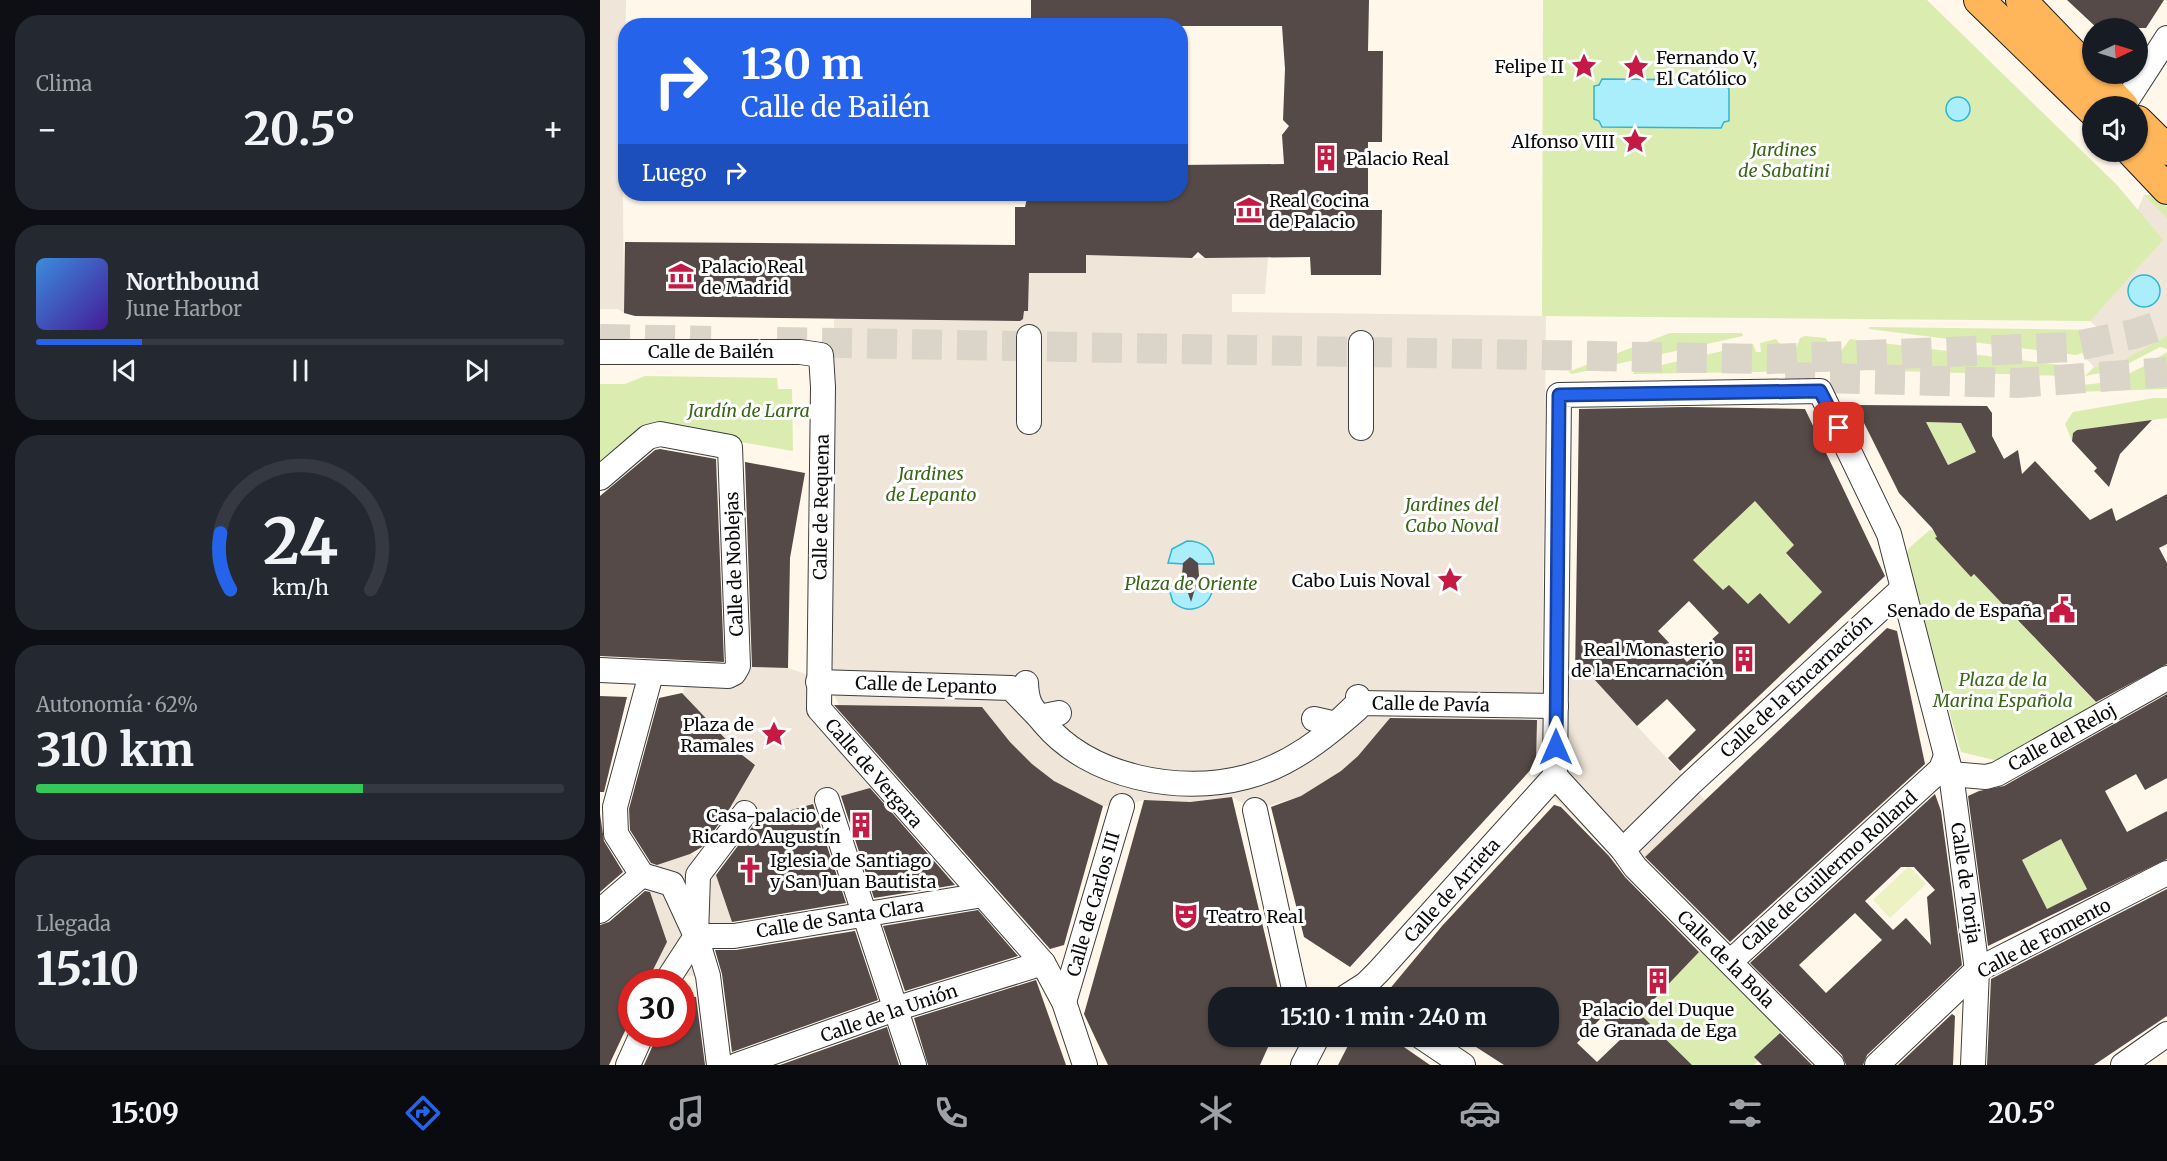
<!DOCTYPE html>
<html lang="es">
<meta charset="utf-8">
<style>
:root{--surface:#171b24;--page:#242831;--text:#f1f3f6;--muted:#9ea1a6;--line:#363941;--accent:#2563eb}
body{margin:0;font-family:Merriweather,serif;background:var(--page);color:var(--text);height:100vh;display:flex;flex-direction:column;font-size:22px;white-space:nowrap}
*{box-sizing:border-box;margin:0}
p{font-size:20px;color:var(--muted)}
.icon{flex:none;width:33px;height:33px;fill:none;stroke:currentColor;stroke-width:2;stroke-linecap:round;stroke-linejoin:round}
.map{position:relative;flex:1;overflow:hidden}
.drawer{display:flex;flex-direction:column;gap:15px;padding:15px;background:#0d0f14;width:600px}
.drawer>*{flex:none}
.hud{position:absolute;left:18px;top:18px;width:570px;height:183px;border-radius:24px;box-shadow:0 2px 4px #0004;background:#2563eb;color:#fff;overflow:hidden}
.needle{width:39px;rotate:86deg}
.buttons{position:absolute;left:1482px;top:18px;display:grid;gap:12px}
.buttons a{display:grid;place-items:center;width:66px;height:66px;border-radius:50%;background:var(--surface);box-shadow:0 2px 4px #0004;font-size:30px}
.speed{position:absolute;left:18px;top:969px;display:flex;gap:12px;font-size:30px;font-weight:700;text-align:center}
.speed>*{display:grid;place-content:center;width:78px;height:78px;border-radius:50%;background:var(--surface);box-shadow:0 2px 4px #0004;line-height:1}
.speed .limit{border:9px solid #d22;background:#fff;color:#111}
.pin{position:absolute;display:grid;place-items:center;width:51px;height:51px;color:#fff;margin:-26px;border-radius:12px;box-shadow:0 3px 9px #0006}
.me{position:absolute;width:66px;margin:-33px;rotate:0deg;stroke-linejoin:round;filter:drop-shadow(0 0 4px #0008)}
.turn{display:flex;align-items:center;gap:21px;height:126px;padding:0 24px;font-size:27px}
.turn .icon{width:78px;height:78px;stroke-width:2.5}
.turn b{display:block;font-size:42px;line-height:51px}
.then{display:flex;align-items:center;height:57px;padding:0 24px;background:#0003;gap:12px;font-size:22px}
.big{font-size:45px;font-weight:700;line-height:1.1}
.drawer .card{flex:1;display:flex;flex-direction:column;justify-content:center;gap:9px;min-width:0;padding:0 21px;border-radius:24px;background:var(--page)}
.drawer .dial{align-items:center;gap:0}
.dial svg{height:156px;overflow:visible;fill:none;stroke:var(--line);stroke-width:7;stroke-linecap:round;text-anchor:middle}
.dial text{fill:var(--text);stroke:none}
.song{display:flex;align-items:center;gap:18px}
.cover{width:72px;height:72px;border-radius:9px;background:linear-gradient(135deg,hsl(210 70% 55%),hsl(260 70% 35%))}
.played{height:6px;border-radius:3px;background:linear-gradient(90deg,var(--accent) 20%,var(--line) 20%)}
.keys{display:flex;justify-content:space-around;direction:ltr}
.heat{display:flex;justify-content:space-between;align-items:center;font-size:33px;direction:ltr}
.charge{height:9px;border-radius:4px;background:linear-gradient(90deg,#34c759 62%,var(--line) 0)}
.trip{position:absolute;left:608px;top:987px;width:351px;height:60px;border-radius:24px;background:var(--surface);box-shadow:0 2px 4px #0004;font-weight:700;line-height:60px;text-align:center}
.tabs{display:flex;height:96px;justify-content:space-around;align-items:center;background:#090b0e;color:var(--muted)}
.tabs .icon{width:42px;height:42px}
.tabs .current{color:var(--accent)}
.tabs b{font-size:27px;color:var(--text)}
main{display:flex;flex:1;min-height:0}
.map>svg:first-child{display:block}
.green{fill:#dbecb1}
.pitch{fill:#ecf2c3}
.plaza{fill:#efe5d9}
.water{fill:#aaedfb;stroke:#2cb5d7;stroke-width:1.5}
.building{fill:#554a47;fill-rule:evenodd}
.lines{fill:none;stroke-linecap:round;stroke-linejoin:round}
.major-tunnel{stroke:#dad4c9;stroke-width:30;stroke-dasharray:30 15;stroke-linecap:butt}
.minor-casing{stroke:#3e3e3e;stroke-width:26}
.major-casing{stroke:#1c1c1c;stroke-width:32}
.minor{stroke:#fff;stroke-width:24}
.major{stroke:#ffb65a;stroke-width:30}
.route-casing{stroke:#184099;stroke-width:15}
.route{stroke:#2563eb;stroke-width:10}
.labels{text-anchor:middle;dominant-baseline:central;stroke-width:6;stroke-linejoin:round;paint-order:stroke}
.poi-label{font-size:18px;fill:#0b0b0b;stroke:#fff;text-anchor:end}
.park-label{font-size:18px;font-style:italic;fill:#386718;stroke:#fff}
.street-label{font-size:18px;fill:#0b0b0b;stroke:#fff}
</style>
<main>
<section class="drawer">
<div class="card"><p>Clima</p>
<div class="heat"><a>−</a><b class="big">20.5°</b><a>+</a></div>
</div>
<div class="card">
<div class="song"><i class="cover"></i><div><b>Northbound</b><p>June Harbor</p></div></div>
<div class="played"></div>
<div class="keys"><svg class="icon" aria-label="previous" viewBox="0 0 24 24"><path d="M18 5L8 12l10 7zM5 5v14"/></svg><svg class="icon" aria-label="pause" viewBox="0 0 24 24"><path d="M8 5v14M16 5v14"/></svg><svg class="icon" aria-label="next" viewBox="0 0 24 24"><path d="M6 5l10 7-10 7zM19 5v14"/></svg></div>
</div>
<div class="card dial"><svg viewBox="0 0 100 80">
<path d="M14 69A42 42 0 1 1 86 69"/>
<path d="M14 69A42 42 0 0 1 9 40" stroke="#2563eb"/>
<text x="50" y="56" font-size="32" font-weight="700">24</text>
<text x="50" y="72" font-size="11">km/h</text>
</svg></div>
<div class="card"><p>Autonomía · 62%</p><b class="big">310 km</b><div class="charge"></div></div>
<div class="card"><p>Llegada</p><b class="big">15:10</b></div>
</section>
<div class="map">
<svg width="1567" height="1065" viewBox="0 0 1567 1065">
<rect width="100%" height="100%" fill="#fff7ea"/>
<g class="green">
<polygon points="943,0 1327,0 1517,185 1538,210 1544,195 1567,196 1567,349 1560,347 1516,370 1485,376 1494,367 1522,360 1552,344 1490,321 942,316"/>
<polygon points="1269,327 1503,330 1506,334 1489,351 1476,355 1269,329"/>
<polygon points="1070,333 1142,333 1143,336 972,374 968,372"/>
<polygon points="1205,336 1226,338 1232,351 1241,351 1250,339 1468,366 1471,370 1465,376 1262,370 1033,374 1035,371 1153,344 1156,352 1161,352 1160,343 1176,339 1186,351 1195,351 1200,338"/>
<path d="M1567,352v37l-92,3 3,-7c34,0 61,-15 89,-33z"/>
<polygon points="45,376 177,378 178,389 192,389 193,451 46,426 0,465 0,384 25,384"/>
<polygon points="1554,398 1567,398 1567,418 1477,430 1473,433 1472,441 1465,424 1473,412"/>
<polygon points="1326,422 1361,423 1376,452 1348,465"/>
<polygon points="1155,501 1194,545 1186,554 1222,592 1189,624 1160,593 1148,604 1129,585 1123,590 1060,558"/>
<polygon points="1331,529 1372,576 1374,574 1500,707 1398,761 1361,752 1305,558 1309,548"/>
<polygon points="1461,839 1487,889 1447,909 1422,860"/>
<polygon points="1101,950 1182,1031 1155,1056 1158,1061 1154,1065 1092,1065 1040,1014"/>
</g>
<polygon class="pitch" points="1309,866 1326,884 1290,918 1273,900"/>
<g class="plaza">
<polygon points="0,0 26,0 25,73 21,73 24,89 24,96 22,97 24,313 18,309 0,309"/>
<polygon points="1544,195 1567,218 1567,336 1522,361 1494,367 1482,354 1505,334 1490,321 1563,240 1539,211"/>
<polygon points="486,255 591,258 668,257 665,294 632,294 632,312 946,316 942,676 993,678 1105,800 1028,874 929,772 936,764 937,715 794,713 758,756 741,771 701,796 655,810 632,797 590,802 544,800 522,806 503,806 454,781 432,764 410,742 382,707 239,705 228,682 234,317 414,321 423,319 424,311 428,311 429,273 486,273"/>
<polygon points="88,665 188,668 209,675 209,709 270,788 154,820 133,803 154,765 137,751 83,694"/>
<polygon points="88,852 114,868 134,926 134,945 110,950 108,976 51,975 67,942 49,889 46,866"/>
</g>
<g class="water">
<polygon points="1002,79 1121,80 1129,89 1129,121 1124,122 1121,128 1002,127 999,121 994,119 994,86 999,85"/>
<circle cx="1358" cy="109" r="12"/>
<circle cx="1544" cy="291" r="16"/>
<path d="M587,541c15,0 26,7 27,23h-17l-5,-5 -8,5 -16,-1 4,-14z"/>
<path d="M568,586l16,1 5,4 8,-4h16c-3,21 -24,29 -40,15z"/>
</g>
<g class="building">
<polygon points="431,0 769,0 768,51 783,51 782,142 768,142 768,210 782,210 781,275 711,275 710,257 605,258 598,252 592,258 486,255 486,273 429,273 428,311 424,311 423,319 420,321 35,316 24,313 25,242 415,245 415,207 425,207 428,194 580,194 580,165 684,164 682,135 689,126 683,120 685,69 682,26 431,26"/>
<polygon points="1467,0 1564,0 1546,28 1497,28"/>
<path d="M1255,405l132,1 5,7v23l12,23 14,-9 4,24 13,-13 55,59 22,-12 4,13 51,-27v50l-8,4 8,15v101l-71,38 -122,-128 -3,3 -36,-39 2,-1 -5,-9 -33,-35zM1326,422l35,1 15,29 -28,13z"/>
<path d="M1087,407l118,2 80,167 -205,195 -12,-13 28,-28 -29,-31 -30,27 -44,-48h-18l4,-269zM1155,501l39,44 -8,8 36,39 -33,32 -29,-31 -12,11 -19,-19 -6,5 -30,-30zM1089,601l30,32 -32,29 -29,-31z"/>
<polygon points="1552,420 1520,454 1509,487 1494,471 1497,468 1472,441 1473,433 1477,430"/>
<polygon points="60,449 116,459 124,662 0,656 0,496 55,450"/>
<polygon points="145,462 205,473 190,558 188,668 152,667"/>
<polygon points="590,557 598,563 599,576 591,602 582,575 583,563"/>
<polygon points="1287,628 1297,631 1325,764 1130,942 1045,857"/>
<polygon points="82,693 137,751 155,765 127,813 102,847 90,854 57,865 51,863 30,830 29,809 59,698"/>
<path d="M1567,694v84l-22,12 -9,-16 -31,17 22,41 40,-21v48l-179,87 -20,-150 11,-5 25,-5zM1461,839l26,50 -40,20 -25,-49z"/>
<polygon points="0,696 27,697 4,792 0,792"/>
<polygon points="234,705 382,707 410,742 432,764 454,781 503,806 464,945 450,949"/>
<polygon points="790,718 937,720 936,764 750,967 704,937 671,807 701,796 741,771 758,756"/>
<polygon points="270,788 294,815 355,885 274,898 241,796"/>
<path d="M1335,794l6,17 21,154 -95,90 -4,10h-17l-4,-10 -92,-92zM1301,867h13l21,23 -8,7 4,48 -25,-27 -13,12 -28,-29zM1255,913l27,27 -56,53 -27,-28z"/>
<polygon points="632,797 680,998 618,998 618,1036 673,1036 660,1065 508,1065 484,1014 544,800 590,802"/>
<polygon points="213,804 246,903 132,922 116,875 158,819"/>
<path d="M954,805l7,2 48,49 16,21 74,75 -59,62 52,51h-188l-45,-29h89v-38h-150l-10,-7 54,-65zM1002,1017l20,21 -25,24 -20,-19z"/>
<polygon points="0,814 4,841 23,872 0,892"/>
<polygon points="1567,889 1567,1016 1494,1065 1387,1065 1391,979"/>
<polygon points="45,891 50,892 67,942 47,982 32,982 32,1016 9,1065 0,1065 0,925 9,922"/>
<polygon points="378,910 418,956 305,991 283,926"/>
<polygon points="255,931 278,1000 132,1052 122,974 115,950 136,950"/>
<polygon points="436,980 466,1065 328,1065 314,1018"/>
<polygon points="82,996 96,997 105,1065 44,1065 58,1034 82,1034"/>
<polygon points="1352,1014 1355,1016 1353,1065 1298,1065"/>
<polygon points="287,1027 299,1065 180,1065"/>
<polygon points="1180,1033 1212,1065 1162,1065 1154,1057"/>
<polygon points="753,1036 788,1036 830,1065 738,1065"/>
</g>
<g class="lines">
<g class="major-tunnel">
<polyline points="0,339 111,341"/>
<polyline points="177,342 1170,359 1472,347 1534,334 1567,323"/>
<polyline points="1185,377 1418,383 1567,372"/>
</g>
<g class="minor-casing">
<g id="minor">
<polyline points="1523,106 1567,38"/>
<polyline points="0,352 200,352 221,355 223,387 219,709 443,963 464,1002 485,1065"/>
<polyline points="429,422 429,337"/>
<polyline points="761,428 761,343"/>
<polyline points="0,478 48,437 60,434 130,447 138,666 134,673 128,676 0,670"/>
<polyline points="218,682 411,688 439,717 459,713"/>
<path d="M426,683c1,21 5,24 18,40 45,54 135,72 202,54 43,-11 78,-39 111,-68l1,-12"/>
<polyline points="714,719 736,724 758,703 956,706"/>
<polyline points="1351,774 1386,777 1397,774 1567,678"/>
<polyline points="955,776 959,395 1220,391 1289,534 1351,774 1377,970 1373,1065"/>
<polyline points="955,776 1023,850 1035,867 1232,1065"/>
<polyline points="227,800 314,1065"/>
<polyline points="655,810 696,998"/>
<polyline points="1023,850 1090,784 1302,589"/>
<polyline points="42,875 72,884 96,936 108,976 119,1065"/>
<polyline points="42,875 16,834 15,807 51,674"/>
<polyline points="0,911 42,875"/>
<polyline points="96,936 134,936 383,895"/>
<polyline points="1130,962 1329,780 1341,769 1346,756"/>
<polyline points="66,982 96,936 98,875 145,813"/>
<polyline points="744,998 766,984 779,971 955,776"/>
<polyline points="464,1002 522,806"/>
<polyline points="820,1036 863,1065"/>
<polyline points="28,1065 42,1034"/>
<polyline points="137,1065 295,1009 443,963"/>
<polyline points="703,1065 718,1036"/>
<polyline points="1277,1065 1377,970 1567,873"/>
<polyline points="1523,1065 1567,1034"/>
</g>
</g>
<g class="major-casing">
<g id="major">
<polyline points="1379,0 1492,110"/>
<polyline points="1421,0 1523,106"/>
<polyline points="1538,121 1567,150"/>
<polyline points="1532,152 1567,189"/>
</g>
</g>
<use href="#minor" class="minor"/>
<use href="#major" class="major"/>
</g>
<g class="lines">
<g class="route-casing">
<polyline id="route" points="956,747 959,395 1220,391 1239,428"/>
</g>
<use href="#route" class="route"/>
</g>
<defs>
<g id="sight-bare" transform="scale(2.07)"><path d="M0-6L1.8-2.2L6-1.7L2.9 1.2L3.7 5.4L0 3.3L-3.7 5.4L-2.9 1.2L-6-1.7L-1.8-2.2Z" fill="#c51a44" stroke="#fff" stroke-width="2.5" paint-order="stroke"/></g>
<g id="building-bare" transform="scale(2.07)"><path d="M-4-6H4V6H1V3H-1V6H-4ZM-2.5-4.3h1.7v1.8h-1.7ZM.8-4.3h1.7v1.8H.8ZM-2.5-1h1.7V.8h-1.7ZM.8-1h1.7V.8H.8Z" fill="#c51a44" stroke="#fff" stroke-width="2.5" paint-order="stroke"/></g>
<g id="museum-bare" transform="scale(2.07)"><path d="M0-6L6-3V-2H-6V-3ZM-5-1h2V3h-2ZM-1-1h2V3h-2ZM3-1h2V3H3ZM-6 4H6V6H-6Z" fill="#c51a44" stroke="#fff" stroke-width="2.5" paint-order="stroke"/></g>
<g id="civic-bare" transform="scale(2.07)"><path d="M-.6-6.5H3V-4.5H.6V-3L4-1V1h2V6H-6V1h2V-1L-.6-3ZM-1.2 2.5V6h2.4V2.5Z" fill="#c51a44" stroke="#fff" stroke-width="2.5" paint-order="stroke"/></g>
<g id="church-bare" transform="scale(2.07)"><path d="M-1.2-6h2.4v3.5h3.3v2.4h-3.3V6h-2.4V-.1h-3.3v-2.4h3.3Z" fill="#c51a44" stroke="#fff" stroke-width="2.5" paint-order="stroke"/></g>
<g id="theatre-bare" transform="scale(2.07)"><path d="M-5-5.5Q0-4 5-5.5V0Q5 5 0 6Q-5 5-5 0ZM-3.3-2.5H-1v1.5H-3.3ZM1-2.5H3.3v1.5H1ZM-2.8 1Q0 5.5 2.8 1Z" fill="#c51a44" stroke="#fff" stroke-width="2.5" paint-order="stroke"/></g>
</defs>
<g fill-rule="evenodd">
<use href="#sight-bare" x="984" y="66"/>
<use href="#sight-bare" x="1036" y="67"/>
<use href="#sight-bare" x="1035" y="141"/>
<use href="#building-bare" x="726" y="158"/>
<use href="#museum-bare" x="649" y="210"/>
<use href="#museum-bare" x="81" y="276"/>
<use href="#sight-bare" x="850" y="580"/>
<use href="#civic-bare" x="1462" y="610"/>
<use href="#building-bare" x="1144" y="659"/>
<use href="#sight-bare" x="174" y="734"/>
<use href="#building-bare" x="261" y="825"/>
<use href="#church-bare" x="150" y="870"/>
<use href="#theatre-bare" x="586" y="916"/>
<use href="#building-bare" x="1058" y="981"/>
</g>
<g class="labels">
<g class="poi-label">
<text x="1056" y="57" text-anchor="start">Fernando V,<tspan x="1056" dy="21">El Católico</tspan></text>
<text x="964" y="66">Felipe II</text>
<text x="1015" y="141">Alfonso VIII</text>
<text x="746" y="158" text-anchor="start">Palacio Real</text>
<text x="669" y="200" text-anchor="start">Real Cocina<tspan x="669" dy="21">de Palacio</tspan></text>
<text x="101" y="266" text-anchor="start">Palacio Real<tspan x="101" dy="21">de Madrid</tspan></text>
<text x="830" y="580">Cabo Luis Noval</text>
<text x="1442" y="610">Senado de España</text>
<text x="1124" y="649">Real Monasterio<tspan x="1124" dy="21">de la Encarnación</tspan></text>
<text x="154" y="724">Plaza de<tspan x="154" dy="21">Ramales</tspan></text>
<text x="241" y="815">Casa-palacio de<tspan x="241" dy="21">Ricardo Augustín</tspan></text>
<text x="170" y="860" text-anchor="start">Iglesia de Santiago<tspan x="170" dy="21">y San Juan Bautista</tspan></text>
<text x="606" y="916" text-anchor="start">Teatro Real</text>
<text x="1058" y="1009" text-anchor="middle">Palacio del Duque<tspan x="1058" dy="21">de Granada de Ega</tspan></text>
</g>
<g class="park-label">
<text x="1184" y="149">Jardines<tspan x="1184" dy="21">de Sabatini</tspan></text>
<text x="149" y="410">Jardín de Larra</text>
<text x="331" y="473">Jardines<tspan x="331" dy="21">de Lepanto</tspan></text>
<text x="852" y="504">Jardines del<tspan x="852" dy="21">Cabo Noval</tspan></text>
<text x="591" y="583">Plaza de Oriente</text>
<text x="1403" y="679">Plaza de la<tspan x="1403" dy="21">Marina Española</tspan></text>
</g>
<g class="street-label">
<text x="111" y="351">Calle de Bailén</text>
<text transform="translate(221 507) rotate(-89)">Calle de Requena</text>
<text transform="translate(134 564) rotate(-92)">Calle de Noblejas</text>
<text transform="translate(326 685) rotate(2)">Calle de Lepanto</text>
<text transform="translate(1196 686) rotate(-43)">Calle de la Encarnación</text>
<text transform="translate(831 704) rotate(1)">Calle de Pavía</text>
<text transform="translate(1462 737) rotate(-29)">Calle del Reloj</text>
<text transform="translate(274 773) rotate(49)">Calle de Vergara</text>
<text transform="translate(1229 871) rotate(-42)">Calle de Guillermo Rolland</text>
<text transform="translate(1366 883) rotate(82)">Calle de Torija</text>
<text transform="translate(852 890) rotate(-48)">Calle de Arrieta</text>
<text transform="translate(493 904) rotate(-74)">Calle de Carlos III</text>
<text transform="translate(240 918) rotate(-9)">Calle de Santa Clara</text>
<text transform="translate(1444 938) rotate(-28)">Calle de Fomento</text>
<text transform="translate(1126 959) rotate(45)">Calle de la Bola</text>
<text transform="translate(289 1013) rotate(-19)">Calle de la Unión</text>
</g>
</g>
</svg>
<div class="buttons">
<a><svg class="needle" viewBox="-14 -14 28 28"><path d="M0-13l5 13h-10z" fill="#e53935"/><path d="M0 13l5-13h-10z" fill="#9ea1a6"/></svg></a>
<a><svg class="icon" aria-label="sound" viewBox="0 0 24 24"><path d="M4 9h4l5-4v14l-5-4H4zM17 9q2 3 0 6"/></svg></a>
</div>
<div class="speed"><div class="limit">30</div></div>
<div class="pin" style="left:1239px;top:428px;background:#d93025"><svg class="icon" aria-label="arrive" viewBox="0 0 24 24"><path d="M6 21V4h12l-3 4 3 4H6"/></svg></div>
<svg class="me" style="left:956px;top:747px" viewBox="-20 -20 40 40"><path d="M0-17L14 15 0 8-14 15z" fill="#2563eb" stroke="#fff" stroke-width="4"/></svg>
<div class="trip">15:10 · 1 min · 240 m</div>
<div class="hud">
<div class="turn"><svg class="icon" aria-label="right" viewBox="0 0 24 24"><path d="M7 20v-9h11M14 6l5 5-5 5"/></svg><div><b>130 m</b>Calle de Bailén</div></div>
<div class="then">Luego<svg class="icon" aria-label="right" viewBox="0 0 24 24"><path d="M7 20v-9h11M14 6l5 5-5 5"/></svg></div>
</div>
</div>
</main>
<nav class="tabs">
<b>15:09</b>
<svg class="icon current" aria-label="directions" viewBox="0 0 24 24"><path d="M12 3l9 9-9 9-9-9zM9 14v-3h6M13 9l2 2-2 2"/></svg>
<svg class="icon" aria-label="music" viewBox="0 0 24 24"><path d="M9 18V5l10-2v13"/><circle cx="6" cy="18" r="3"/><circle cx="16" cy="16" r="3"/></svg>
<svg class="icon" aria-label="phone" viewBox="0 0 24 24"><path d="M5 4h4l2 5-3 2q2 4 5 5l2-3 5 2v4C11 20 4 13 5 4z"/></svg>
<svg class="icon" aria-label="climate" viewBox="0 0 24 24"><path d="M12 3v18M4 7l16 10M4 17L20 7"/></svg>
<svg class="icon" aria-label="car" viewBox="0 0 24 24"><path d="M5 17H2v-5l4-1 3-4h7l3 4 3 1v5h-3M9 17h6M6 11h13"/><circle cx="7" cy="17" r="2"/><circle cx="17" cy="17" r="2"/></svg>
<svg class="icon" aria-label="filters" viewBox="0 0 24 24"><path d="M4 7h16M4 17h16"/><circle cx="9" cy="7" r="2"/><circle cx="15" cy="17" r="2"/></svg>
<b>20.5°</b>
</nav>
